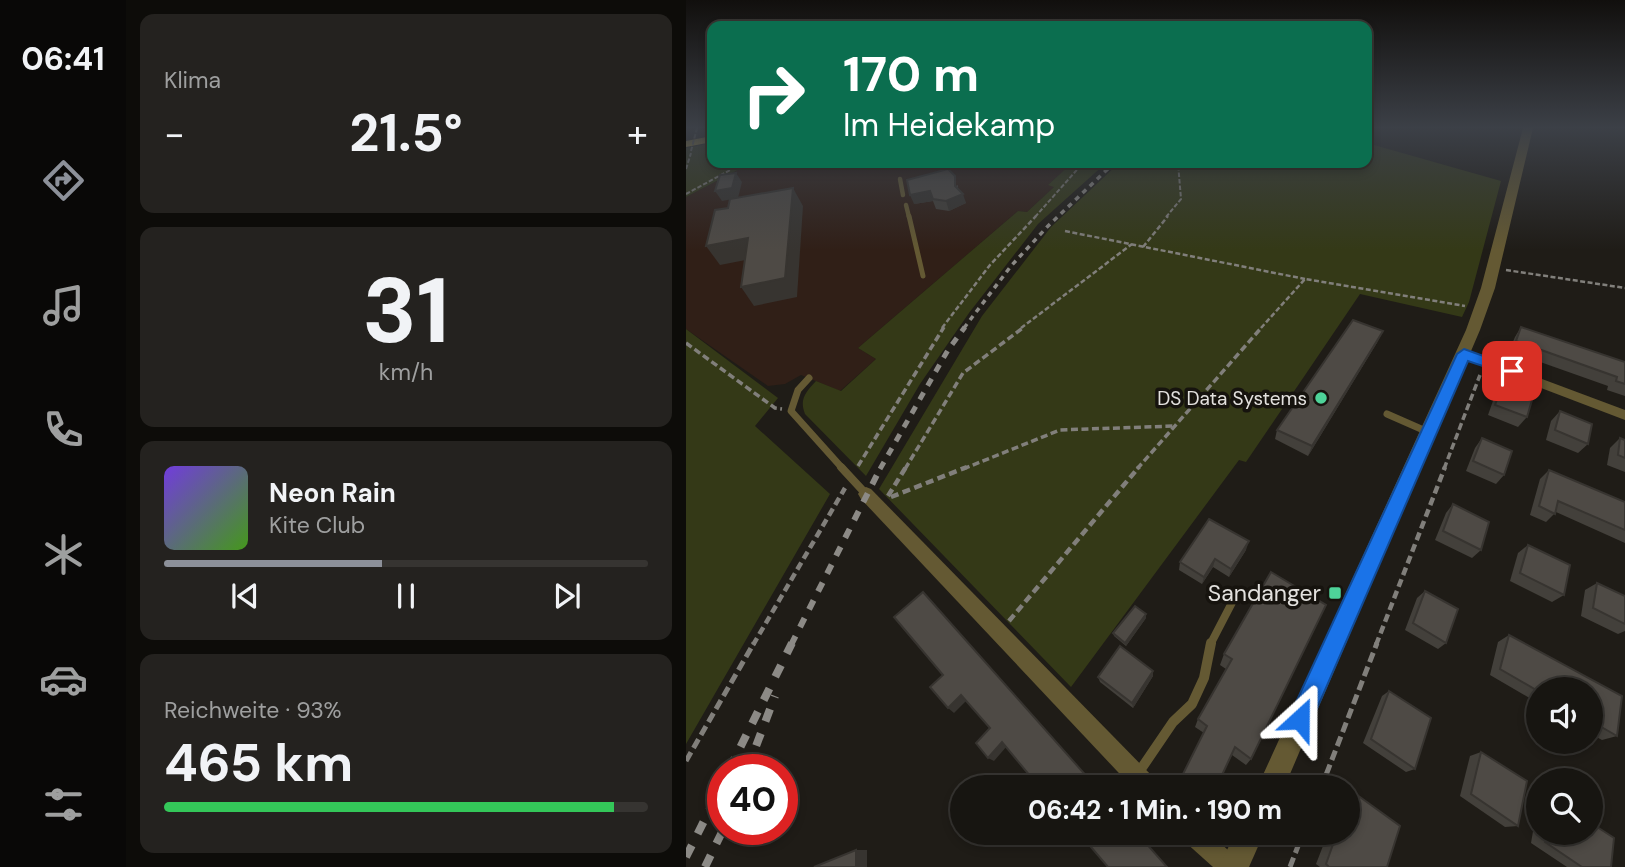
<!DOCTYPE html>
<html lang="de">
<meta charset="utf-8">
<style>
:root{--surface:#171511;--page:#24221f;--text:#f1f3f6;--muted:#9e9f9f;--line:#363431;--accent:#8c9099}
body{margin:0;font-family:"DM Sans",sans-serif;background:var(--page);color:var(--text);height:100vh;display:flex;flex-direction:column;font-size:26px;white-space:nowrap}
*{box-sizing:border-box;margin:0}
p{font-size:23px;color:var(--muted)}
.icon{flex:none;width:38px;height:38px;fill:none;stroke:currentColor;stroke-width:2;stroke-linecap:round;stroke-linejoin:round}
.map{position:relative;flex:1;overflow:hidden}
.panel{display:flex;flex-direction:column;gap:14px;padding:14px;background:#0d0c09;width:560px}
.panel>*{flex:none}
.hud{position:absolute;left:21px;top:21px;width:665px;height:147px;border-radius:14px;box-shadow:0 4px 10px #0003,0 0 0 2px var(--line);background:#0b6e4f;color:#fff;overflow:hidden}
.tools{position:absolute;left:840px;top:677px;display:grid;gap:14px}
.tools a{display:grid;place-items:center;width:77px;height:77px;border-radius:50%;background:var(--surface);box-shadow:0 4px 10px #0003,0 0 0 2px var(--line);font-size:35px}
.speed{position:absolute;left:21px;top:754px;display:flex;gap:14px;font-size:35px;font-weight:700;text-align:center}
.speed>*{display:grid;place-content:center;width:91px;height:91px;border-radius:50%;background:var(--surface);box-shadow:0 4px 10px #0003,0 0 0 2px var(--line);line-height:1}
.speed .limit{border:10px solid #d22;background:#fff;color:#111}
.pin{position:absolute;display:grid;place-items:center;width:60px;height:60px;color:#fff;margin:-30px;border-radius:14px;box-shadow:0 4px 10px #0006}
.me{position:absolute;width:77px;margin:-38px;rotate:24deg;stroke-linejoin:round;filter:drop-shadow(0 0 5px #0008)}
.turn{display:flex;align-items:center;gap:24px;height:147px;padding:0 21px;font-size:32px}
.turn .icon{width:91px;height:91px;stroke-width:2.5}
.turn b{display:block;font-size:49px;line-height:60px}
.big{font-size:52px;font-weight:700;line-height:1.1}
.panel .tile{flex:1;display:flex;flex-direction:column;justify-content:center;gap:10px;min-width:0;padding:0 24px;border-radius:14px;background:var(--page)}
.panel .dial{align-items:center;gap:0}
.dial b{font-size:91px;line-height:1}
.song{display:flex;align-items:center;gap:21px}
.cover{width:84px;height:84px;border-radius:10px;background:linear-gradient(135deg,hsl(260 70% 55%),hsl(100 70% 35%))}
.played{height:7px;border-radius:4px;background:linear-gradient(90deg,var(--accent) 45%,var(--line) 45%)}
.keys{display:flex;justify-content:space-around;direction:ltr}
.heat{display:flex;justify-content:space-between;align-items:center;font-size:38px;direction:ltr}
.charge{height:10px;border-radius:5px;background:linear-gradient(90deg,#34c759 93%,var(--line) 0)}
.trip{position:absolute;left:264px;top:775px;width:410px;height:70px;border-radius:35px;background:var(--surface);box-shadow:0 4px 10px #0003,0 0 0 2px var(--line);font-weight:700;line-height:70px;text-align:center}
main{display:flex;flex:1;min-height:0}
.menu{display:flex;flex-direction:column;width:126px;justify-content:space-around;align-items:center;background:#090807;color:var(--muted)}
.menu .icon{width:49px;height:49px}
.menu .current{color:var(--accent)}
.menu b{font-size:32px;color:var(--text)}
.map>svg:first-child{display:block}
.industrial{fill:#301f17}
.green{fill:#343917}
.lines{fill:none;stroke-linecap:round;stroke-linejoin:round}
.path-far4{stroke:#817f7b;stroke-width:2;stroke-dasharray:4.5 2;stroke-linecap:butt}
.path-far3{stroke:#817f7b;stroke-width:2.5;stroke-dasharray:5 2.5;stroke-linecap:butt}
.path-far2{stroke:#817f7b;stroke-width:3.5;stroke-dasharray:7 3.5;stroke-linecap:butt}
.path-far1{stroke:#817f7b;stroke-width:4.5;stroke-dasharray:8 4.5;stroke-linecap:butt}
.path{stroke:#817f7b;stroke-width:5;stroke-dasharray:10 5;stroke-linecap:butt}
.service-far4{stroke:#645933;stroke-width:4.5}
.service-far3{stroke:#645933;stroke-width:5}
.service-far2{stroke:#645933;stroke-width:7}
.service-far1{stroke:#645933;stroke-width:8}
.service{stroke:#645933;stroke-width:10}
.minor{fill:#645933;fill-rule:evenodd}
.tertiary{fill:#645933;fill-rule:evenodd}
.motorway{fill:#c9ad45;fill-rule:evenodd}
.rail-far3{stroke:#8c8a86;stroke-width:3.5;stroke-dasharray:5 5;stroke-linecap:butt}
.rail-far2{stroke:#8c8a86;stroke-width:5;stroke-dasharray:8 8;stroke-linecap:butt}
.rail-far1{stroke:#8c8a86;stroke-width:6;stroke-dasharray:10 10;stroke-linecap:butt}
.rail{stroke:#8c8a86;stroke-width:8;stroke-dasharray:13 13;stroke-linecap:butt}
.path-bridge{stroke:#817f7b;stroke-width:2;stroke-dasharray:4.5 2;stroke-linecap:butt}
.wall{fill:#43403b}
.shaded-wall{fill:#373430}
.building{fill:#4e4a45;stroke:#373430;stroke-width:2}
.route{fill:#1a73e8;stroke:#114b97;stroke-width:2}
.poi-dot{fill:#4ed399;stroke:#16130e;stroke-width:2.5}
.labels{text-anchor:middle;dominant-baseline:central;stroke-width:7;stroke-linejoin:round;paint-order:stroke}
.poi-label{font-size:19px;fill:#e3e1de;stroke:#16130e;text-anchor:end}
.near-poi-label{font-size:23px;fill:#e3e1de;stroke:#16130e;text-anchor:end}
</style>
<main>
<nav class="menu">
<b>06:41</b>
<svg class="icon current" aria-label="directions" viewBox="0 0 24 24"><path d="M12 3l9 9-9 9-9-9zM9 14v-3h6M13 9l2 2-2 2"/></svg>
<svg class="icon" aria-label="music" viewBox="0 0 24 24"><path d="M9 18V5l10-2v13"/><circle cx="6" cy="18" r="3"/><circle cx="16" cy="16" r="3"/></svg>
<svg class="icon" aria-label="phone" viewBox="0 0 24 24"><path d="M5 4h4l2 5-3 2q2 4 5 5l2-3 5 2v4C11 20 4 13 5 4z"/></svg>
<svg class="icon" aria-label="climate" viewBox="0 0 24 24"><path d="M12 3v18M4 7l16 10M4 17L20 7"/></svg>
<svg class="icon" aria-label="car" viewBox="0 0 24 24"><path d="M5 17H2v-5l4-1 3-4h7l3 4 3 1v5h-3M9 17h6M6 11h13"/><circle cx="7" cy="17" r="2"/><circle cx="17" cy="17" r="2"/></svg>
<svg class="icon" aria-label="filters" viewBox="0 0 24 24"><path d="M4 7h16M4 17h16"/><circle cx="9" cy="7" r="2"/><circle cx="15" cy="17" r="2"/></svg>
</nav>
<section class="panel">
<div class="tile"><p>Klima</p>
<div class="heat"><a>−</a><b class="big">21.5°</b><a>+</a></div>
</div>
<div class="tile dial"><b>31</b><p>km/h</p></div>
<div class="tile">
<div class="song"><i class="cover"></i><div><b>Neon Rain</b><p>Kite Club</p></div></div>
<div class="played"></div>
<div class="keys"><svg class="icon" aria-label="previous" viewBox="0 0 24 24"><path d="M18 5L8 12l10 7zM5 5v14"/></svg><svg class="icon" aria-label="pause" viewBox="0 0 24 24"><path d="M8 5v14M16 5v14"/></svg><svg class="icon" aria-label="next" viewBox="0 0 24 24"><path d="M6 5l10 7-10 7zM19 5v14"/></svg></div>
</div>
<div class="tile"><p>Reichweite · 93%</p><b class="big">465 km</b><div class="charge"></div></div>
</section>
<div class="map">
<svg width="939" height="867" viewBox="0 0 939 867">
<rect width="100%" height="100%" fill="#1f1c17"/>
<polygon class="industrial" points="65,163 384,163 385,165 363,184 369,186 341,212 332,211 172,348 190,359 154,391 115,375 99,384 82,386 0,329 0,197"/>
<g class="green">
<polygon points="26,143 26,163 65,163 0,197 0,148"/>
<polygon points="681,143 815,181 783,302 776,317 674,294 560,462 553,460 385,687 193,489 296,316 365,227 433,163 681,163"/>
<path d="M386,163h34l-68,61 -69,89 -49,71 -54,92 -61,-62c-6,-15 1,-22 11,-33l25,10 35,-32 -18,-11 160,-137 9,1 27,-25 -6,-2z"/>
<polygon points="0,329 92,398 69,426 144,494 0,744"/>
</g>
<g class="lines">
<g class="path-far4">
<polyline points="0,169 5,153"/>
<polyline points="0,194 57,163"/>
<polyline points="349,217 397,163"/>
<polyline points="480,217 495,199 492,163"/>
</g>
<g class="path-far3">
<polyline points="379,231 619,279"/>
<polyline points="457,247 482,216"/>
<polyline points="820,270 939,288"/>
<polyline points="256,328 304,265 350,216"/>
<polyline points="335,328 446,244"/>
<polyline points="575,328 619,279 779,306"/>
</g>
<g class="path-far2">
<polyline points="0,343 89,408 96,409"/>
<polyline points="172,466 258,327"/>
<polyline points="219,469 277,373 338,327"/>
<polyline points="277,469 374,430 487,426"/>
<polyline points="451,469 576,327"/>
<polyline points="758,469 794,375"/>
</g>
<g class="path-far1">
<polyline points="202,496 220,467"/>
<polyline points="205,497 281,467"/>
<polyline points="323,621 453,467"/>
<polyline points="67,645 159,488"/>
<polyline points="690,645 759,467"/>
</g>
<g class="path">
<polyline points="0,761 68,643"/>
<polyline points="635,788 691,643"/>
<polyline points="604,867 617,833"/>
</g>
<g class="service-far4">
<polyline points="214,179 217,195"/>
<polyline points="220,205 223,217"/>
</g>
<polyline class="service-far3" points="223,216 237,276"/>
<g class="service-far2">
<polyline points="123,378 112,390 105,411 157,469"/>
<polyline points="701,414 742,432"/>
</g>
<g class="service-far1">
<polyline points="155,467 180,494"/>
<polyline points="524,645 551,593"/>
</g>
<polyline class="service" points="453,772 487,722 506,704 518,678 525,643"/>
<g class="minor">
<polygon points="778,350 939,410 939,420 774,357 772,354 774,351"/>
<polygon points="180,487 185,489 470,780 473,788 447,788 175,499 172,494 175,489"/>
<polygon points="495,833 523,833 552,859 556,867 527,867 498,841"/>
</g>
<g class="tertiary">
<polygon points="837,128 847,128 809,288 794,330 598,788 571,788 780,330 795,288"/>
<polygon points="549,833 578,833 563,867 533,867"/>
</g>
<polygon class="motorway" points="26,136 26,142 0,147 0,141"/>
<polyline class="rail-far3" points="278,328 325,266 362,226 428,163"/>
<polyline class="rail-far2" points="194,469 262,350 279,327"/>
<polyline class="rail-far1" points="105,645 195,467"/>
<g class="rail">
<polyline points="43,770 106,643"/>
<polyline points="61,770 89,696"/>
<polyline points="0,857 37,783"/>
<polyline points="19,867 37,830"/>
</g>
<polyline class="path-bridge" points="5,151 11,128"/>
</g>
<g class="wall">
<polygon points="272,185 272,189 280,203 263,211 250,209 247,201 228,204"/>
<polygon points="835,327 939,362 939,396 921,390 922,386 823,351 829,337"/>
<polygon points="692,341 622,456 589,439 591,430"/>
<polygon points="815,388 841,417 832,427 802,415 808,398"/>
<polygon points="874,411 902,444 892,453 860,440 865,421"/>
<polygon points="796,438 818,475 810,484 780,471 789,448"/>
<polygon points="934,438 939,440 939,472 921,465 924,448"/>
<polygon points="863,470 939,502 939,543 870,512 860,522 844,515 854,479"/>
<polygon points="767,504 795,550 786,558 749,540 760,513"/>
<polygon points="842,545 878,595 866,602 824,581 832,553"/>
<polygon points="560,550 543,577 527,567 516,584 493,570 494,562"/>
<polygon points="585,572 565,759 560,765 546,755 530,788 490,788 518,733 509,727 512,719 540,669 534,665 538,654"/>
<polygon points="911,583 939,596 939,631 932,634 895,616 899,590"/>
<polygon points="739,591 760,643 752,649 719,630 731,598"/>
<polygon points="460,618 440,646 428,636 427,633"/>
<polygon points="823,635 936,696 931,736 916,740 905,734 905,690 852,690 852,703 804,675 812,642"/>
<polygon points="467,671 467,676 447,708 414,682 412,677"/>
<polygon points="703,691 729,769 720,772 677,743 696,696"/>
<polygon points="795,752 832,826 819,827 774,796 784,756"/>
<polygon points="667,792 701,867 634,867 630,864 642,833 662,833 662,793"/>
<polygon points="852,802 852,833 905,833 925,867 881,867 845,843"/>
</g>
<g class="shaded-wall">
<polygon points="50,173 56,182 52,198 36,201 29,191"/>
<polygon points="107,188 117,206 111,297 68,306 55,287"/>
<polygon points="244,191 247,201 228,204 224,195"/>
<polygon points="277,194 280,203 263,211 260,201"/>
<polygon points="62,238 75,257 34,265 20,246"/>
<polygon points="697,331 692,341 622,456 626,446"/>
<polygon points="563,541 560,550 543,577 545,569"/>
<polygon points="529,559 527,567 516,584 518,577"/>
<polygon points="460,614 460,618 440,646 439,643"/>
<polygon points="467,671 467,676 447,708 446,703"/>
<polygon points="275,695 281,700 268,713 262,708"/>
<polygon points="316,742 321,746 308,761 302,758"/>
<rect x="170" y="850" width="11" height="17"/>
</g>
<g class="building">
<polygon points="262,169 269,176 269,186 277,194 260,201 247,199 244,191 224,195 221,180"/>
<polygon points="50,173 46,188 29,191 34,175"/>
<polygon points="107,188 99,278 55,287 62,238 20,246 29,210 42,208 44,199"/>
<polygon points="667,320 697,331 626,446 591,430"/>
<polygon points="835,327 939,362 939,384 930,381 931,377 830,341"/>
<polygon points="815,388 846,400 841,417 809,405"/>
<polygon points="874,411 906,424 902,444 869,430"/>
<polygon points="796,438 826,451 818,475 787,461"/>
<polygon points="934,438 939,440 939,458 932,455"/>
<polygon points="863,470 939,502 939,530 872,501 869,514 853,506"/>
<polygon points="767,504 803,522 795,550 757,531"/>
<polygon points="523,519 563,541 545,569 529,559 518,577 494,562"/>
<polygon points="842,545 884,565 878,595 834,573"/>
<polygon points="585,572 640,605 565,759 549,747 530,788 492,788 491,786 521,726 512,719 546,659 538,654"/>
<polygon points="911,583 939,596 939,624 907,608"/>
<polygon points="739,591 772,609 760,643 727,623"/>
<polygon points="237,592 411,788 354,788 316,742 302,758 290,743 304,728 275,695 262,708 244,687 257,675 208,617"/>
<polygon points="449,606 460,614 439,643 427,633"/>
<polygon points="823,635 936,696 931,736 905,721 905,690 852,690 852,691 814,669"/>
<polygon points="434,646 467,671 446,703 412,677"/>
<polygon points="703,691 745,718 729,769 685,739"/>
<polygon points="795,752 841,781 832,826 785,794"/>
<polygon points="667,792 714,826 701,867 643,867 640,864 651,833 662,833 662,805"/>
<polygon points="905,823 928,838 925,867 896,867 859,842 861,833 905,833"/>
<polygon points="393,833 451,833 481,867 422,867"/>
<polygon points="170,850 170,867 128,867"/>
</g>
<linearGradient id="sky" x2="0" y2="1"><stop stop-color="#110f0d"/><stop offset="0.51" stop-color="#3c4047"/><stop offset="1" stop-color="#3c4047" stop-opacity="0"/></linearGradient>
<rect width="939" height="250" fill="url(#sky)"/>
<polygon class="route" points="778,349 831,368 833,371 826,376 782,361 623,727 614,731 606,727 603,719 606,711 771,354"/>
<g class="poi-dot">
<circle cx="635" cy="398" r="7"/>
<rect x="642" y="586" width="14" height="14" rx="3.5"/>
</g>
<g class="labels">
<g class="poi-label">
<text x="621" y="398">DS Data Systems</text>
</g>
<g class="near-poi-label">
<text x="635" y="593">Sandanger</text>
</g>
</g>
</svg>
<div class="tools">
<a><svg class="icon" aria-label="sound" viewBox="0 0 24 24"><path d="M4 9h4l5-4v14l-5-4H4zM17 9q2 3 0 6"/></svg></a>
<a><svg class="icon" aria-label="search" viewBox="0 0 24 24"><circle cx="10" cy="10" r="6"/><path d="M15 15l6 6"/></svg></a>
</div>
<div class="speed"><div class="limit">40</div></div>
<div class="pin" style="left:826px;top:371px;background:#d93025"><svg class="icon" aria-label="arrive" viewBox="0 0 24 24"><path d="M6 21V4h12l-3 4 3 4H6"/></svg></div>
<svg class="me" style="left:614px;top:719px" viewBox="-20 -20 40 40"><path d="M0-17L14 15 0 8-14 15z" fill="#1a73e8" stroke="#fff" stroke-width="4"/></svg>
<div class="trip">06:42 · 1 Min. · 190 m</div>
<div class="hud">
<div class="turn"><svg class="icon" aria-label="right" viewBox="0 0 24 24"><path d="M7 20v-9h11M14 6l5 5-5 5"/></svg><div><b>170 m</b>Im Heidekamp</div></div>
</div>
</div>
</main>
